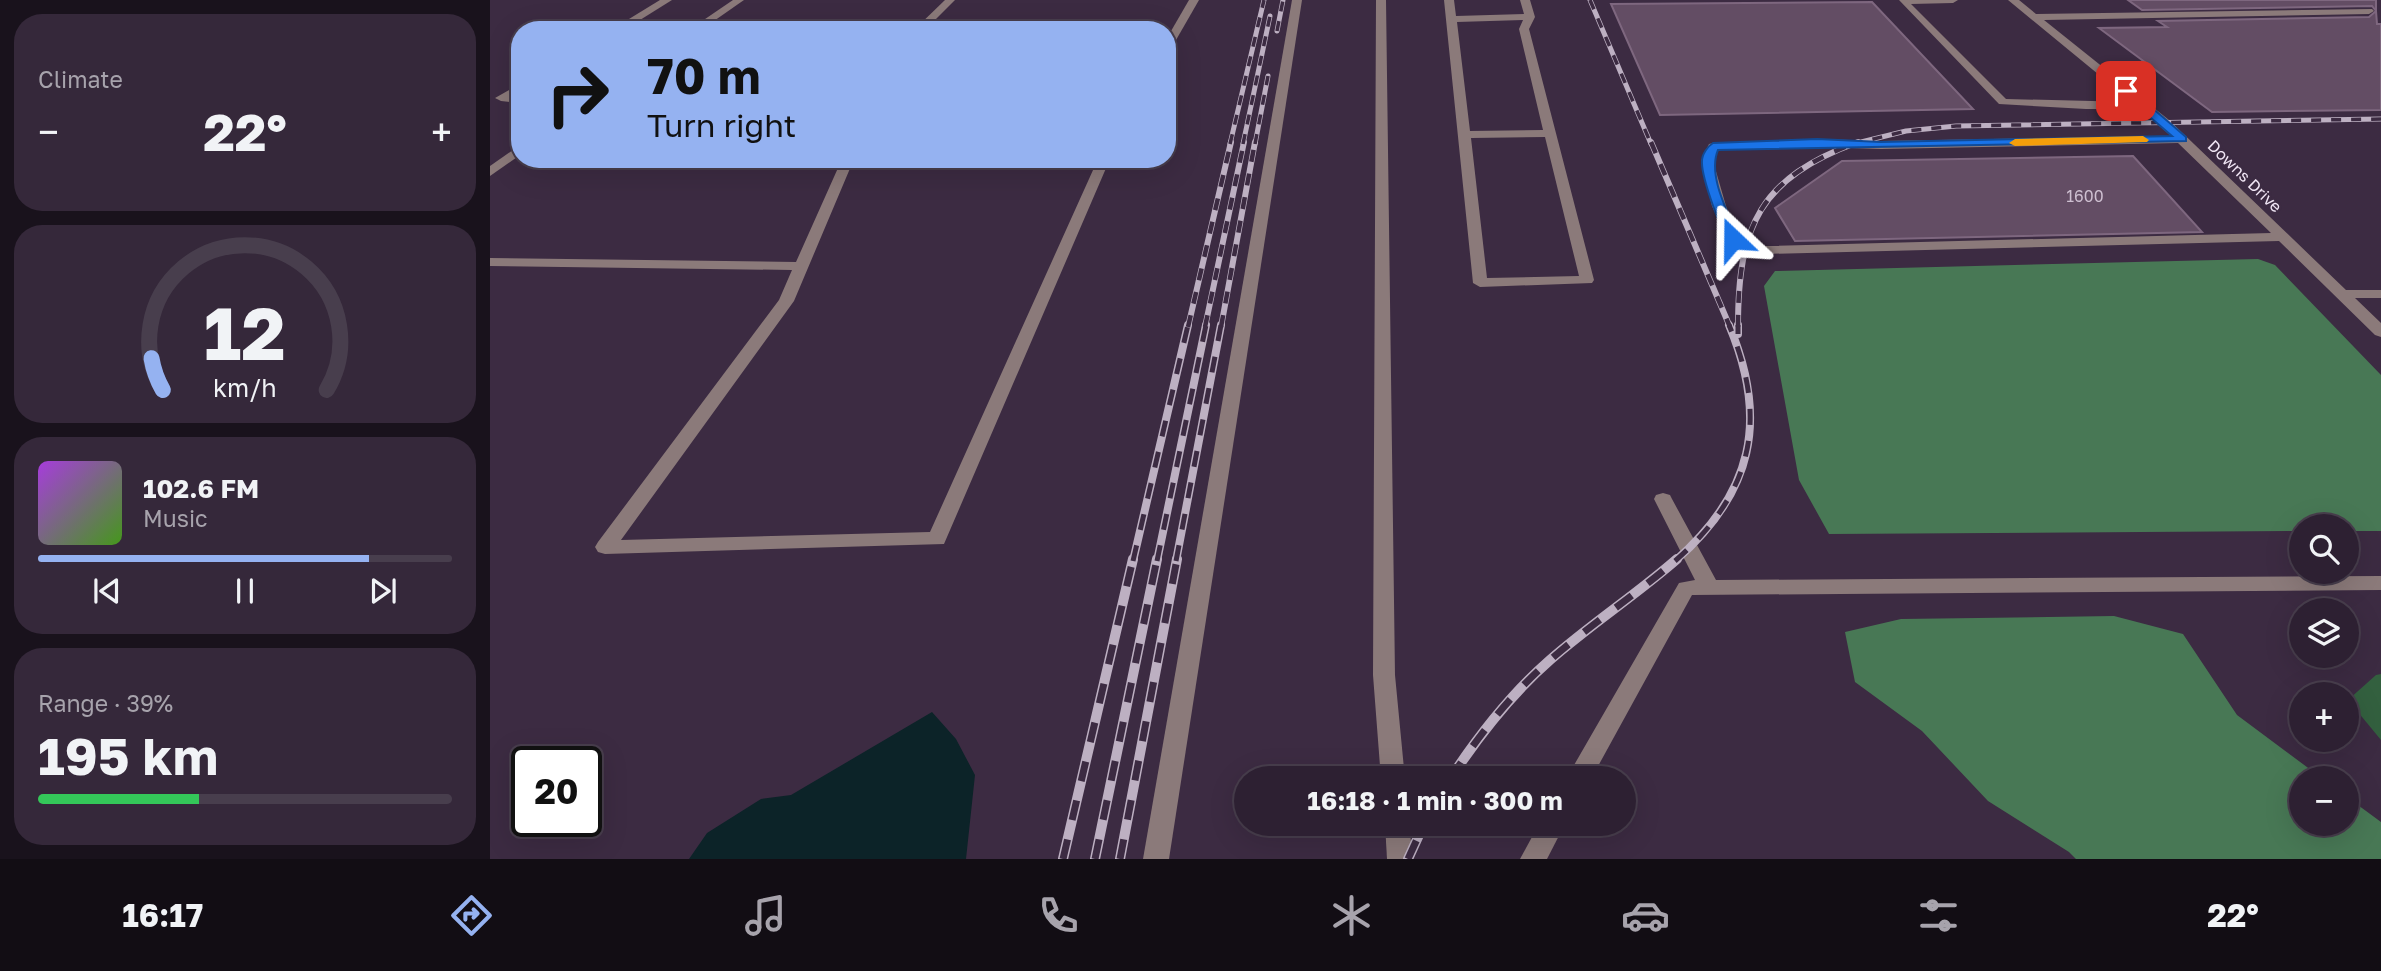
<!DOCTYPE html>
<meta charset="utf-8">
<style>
:root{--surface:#2d2032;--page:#35283a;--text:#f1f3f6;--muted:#a7a3ac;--line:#483e4d;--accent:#95b2f1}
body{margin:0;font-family:"Golos Text",sans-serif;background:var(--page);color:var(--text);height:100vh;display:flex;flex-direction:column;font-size:26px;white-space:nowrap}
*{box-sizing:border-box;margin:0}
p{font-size:23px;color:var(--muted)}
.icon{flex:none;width:38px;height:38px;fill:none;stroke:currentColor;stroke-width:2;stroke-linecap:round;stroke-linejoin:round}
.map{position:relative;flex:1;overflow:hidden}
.panel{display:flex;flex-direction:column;gap:14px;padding:14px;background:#19121c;width:490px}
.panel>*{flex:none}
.banner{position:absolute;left:21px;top:21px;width:665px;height:147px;border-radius:28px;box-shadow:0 7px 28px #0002,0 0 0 2px var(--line);background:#95b2f1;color:#111;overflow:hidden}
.controls{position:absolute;left:1799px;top:514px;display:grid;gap:14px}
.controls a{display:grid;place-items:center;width:70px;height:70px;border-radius:50%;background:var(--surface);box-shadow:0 7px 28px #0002,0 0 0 2px var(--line);font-size:35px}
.speed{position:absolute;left:21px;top:746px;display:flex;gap:14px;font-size:35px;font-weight:700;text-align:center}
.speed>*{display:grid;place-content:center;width:91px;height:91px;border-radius:50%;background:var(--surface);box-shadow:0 7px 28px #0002,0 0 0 2px var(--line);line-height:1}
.speed .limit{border:4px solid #111;border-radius:10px;background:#fff;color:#111}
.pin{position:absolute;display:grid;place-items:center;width:60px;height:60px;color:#fff;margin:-30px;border-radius:14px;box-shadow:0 4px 10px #0006}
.me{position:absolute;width:77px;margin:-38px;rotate:337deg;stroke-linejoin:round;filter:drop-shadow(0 0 5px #0008)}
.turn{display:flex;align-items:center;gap:24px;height:147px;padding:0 21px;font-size:32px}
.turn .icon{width:91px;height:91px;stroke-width:2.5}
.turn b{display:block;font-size:49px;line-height:60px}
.big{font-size:52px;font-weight:700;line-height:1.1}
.panel .card{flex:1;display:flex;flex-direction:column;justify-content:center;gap:10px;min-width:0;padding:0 24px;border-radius:28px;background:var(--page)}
.panel .dial{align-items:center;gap:0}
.dial svg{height:182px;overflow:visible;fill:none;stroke:var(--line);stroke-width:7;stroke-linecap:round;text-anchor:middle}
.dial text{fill:var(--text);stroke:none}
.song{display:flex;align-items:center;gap:21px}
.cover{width:84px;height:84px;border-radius:10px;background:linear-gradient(135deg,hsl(280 70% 55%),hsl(100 70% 35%))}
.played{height:7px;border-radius:4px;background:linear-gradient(90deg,var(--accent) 80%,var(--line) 80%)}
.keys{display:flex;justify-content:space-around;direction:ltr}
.heat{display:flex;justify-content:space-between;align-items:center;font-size:38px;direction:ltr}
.charge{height:10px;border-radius:5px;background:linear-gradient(90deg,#34c759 39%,var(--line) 0)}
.trip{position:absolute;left:744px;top:766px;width:402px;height:70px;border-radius:35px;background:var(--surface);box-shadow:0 7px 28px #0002,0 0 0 2px var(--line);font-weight:700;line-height:70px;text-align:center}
.dock{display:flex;height:112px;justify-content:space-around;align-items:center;background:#120d14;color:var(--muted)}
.dock .icon{width:49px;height:49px}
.dock .active{color:var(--accent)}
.dock b{font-size:32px;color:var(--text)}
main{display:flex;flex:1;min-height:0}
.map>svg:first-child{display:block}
.green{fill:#33603f}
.forest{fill:#487855}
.water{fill:#0c2328}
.building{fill:#634d64;stroke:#7e677f;stroke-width:2}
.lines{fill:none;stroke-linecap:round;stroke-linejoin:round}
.minor{fill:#8b7a7a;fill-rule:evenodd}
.rail-far3-casing{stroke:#bdb0c2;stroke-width:5}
.rail-far2-casing{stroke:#bdb0c2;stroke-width:6}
.rail-far1-casing{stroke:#bdb0c2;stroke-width:8}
.rail-casing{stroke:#bdb0c2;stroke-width:10}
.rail-far3{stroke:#3c2b42;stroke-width:3.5;stroke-dasharray:10;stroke-linecap:butt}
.rail-far2{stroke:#3c2b42;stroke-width:4.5;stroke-dasharray:12;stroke-linecap:butt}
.rail-far1{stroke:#3c2b42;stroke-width:5;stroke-dasharray:16;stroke-linecap:butt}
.rail{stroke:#3c2b42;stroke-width:7;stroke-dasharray:20;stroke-linecap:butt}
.route{fill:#1a73e8;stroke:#114b97;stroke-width:2}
.slow{fill:#f59e0b}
.labels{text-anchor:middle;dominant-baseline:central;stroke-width:5;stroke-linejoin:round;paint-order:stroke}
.far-street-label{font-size:16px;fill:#f1e6f5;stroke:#3c2b42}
.number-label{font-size:16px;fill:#cec0d1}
</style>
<main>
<section class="panel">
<div class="card"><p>Climate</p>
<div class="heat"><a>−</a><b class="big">22°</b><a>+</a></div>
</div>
<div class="card dial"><svg viewBox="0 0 100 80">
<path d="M14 69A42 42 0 1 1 86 69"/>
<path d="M14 69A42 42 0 0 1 9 55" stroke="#95b2f1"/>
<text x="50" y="56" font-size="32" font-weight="700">12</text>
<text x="50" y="72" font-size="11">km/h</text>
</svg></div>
<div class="card">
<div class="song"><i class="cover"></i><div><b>102.6 FM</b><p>Music</p></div></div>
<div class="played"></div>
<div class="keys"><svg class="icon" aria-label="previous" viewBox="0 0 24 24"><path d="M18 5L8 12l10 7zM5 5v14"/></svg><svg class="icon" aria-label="pause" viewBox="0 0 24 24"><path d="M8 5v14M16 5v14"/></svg><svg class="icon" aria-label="next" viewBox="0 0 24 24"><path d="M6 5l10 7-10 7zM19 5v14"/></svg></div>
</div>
<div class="card"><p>Range · 39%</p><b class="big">195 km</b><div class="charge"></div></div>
</section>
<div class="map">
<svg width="1891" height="859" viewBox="0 0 1891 859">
<rect width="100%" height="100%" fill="#3c2b42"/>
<polygon class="green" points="1891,674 1891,740 1858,700 1886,675"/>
<g class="forest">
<polygon points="1768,259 1785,265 1891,375 1891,531 1857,531 1857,527 1811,527 1811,531 1339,534 1309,480 1274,286 1285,271"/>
<polygon points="1624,616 1693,634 1747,715 1833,779 1811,779 1811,824 1857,824 1857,797 1891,822 1891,859 1586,859 1579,852 1498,801 1432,731 1365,682 1355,632 1411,619"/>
</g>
<polygon class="water" points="442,712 466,739 485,775 476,859 199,859 217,833 271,799 301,795"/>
<g class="building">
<polygon points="1638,0 1886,0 1886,11 1882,6 1652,10"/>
<polygon points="1382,2 1483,109 1170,115 1121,4"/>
<polygon points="1886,11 1887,24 1891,24 1891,110 1722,112 1609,28 1677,27 1668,21 1879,17"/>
<polygon points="1643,156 1712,232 1305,241 1285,208 1352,161"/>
</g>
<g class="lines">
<g class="minor">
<polygon points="170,0 182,0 134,30 121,30"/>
<polygon points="243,0 254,0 211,30 199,30"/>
<polygon points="455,0 465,0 435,30 424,30"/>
<polygon points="699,0 709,0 682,47 677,50 677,38"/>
<polygon points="802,0 812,0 679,859 653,859"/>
<polygon points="886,0 896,0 905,675 915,779 891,779 883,675"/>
<path d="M954,0h10l2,16 68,-2 -4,-14h10l5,17 -6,12 65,251 -2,3 -112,4 -7,-4zM1033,20l-4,9 24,101 -73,1 -13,-109zM1055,137l34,139 -92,2 -16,-140z"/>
<path d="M1409,0h59l-5,3 -42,1 95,95 126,3 -124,-102h11l17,14 336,-5 2,2 -5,3 -325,6 125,100 177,170h35v8h-26l26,25v14l-6,-2 -96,-94 -514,13 -37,-12 -16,-36 -11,-45 8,-17 4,-1 104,-4 64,2 290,-5 -31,-27h-54l-87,-5zM1688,143l93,90 -505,13 -27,-10 -13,-30 -13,-45 5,-11 99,-3 64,2z"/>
<polygon points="30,84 30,92 23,96 30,97 30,103 11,101 5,98"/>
<polygon points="30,145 30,155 0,176 0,166"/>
<polygon points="352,159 364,159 304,301 131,540 440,532 608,159 620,159 454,544 115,554 108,552 105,547 108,542 289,300 302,270 0,266 0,258 306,262"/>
<polygon points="1173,493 1180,495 1182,499 1226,580 1891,576 1891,590 1202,595 1101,779 1076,779 1189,583 1205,580 1164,499 1166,495"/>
<polygon points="895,824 919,824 923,859 897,859"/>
<polygon points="1049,824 1075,824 1057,859 1030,859"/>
</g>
<g class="rail-far3-casing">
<g id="rail-far3">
<polyline points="1100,0 1161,144"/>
<polyline points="787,31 793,0"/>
<polyline points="740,144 774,0"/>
<polyline points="753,144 780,16"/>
<polyline points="765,144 778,76"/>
<polyline points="1363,144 1416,131 1466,126 1891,119"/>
</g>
</g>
<g class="rail-far2-casing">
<g id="rail-far2">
<polyline points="1161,142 1240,327"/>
<polyline points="698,327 741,142"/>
<polyline points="715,327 754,142"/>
<polyline points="731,327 765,142"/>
<path d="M1248,327c0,-102 22,-149 120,-185"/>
</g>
</g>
<g class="rail-far1-casing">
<g id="rail-far1">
<polyline points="1248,325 1248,334"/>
<polyline points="643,561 698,325"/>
<polyline points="667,561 716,325"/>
<polyline points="686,561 731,325"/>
<path d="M1185,561c78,-68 94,-141 54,-236"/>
</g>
</g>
<g class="rail-casing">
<g id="rail">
<path d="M960,779c29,-44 61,-85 100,-119 41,-36 87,-66 127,-101"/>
<polyline points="573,859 643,559"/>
<polyline points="605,859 667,559"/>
<polyline points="630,859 687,559"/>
<polyline points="918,859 934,824"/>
</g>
</g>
<use href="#rail-far3" class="rail-far3"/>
<use href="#rail-far2" class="rail-far2"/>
<use href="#rail-far1" class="rail-far1"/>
<use href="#rail" class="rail"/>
</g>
<path class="route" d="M1632,88h7l57,49v4l-468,9c-11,26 11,64 21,89l-6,4c-11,-4 -32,-68 -31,-82 0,-7 6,-15 11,-18l104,-4 64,3 291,-6 -50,-43z"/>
<polygon class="slow" points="1653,136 1659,140 1657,142 1525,146 1519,143 1525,139"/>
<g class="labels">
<g class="far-street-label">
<text transform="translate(1755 176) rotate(44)">Downs Drive</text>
</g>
<g class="number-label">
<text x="1595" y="196">1600</text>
</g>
</g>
</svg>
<div class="controls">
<a><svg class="icon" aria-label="search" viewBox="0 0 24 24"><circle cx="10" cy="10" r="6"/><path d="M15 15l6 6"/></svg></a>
<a><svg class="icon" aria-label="layers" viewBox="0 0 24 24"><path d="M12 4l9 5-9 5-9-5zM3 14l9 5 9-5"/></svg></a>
<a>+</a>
<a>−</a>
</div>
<div class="speed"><div class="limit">20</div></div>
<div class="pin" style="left:1636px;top:91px;background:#d93025"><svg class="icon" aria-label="arrive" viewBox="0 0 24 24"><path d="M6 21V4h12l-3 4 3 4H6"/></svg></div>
<svg class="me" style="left:1243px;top:239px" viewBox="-20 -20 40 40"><path d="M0-17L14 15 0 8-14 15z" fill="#1a73e8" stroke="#fff" stroke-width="4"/></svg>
<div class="trip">16:18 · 1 min · 300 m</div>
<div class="banner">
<div class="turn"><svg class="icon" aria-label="right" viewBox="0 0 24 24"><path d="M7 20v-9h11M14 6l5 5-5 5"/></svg><div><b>70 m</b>Turn right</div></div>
</div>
</div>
</main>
<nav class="dock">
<b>16:17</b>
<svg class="icon active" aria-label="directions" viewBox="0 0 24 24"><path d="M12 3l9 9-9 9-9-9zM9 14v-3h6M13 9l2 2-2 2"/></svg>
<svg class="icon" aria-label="music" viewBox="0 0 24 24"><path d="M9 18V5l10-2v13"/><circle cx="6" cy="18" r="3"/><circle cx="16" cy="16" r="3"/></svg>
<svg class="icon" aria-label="phone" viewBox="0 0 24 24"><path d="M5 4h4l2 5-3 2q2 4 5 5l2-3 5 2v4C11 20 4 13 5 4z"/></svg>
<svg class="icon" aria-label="climate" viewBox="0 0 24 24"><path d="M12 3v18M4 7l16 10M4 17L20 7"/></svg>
<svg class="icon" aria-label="car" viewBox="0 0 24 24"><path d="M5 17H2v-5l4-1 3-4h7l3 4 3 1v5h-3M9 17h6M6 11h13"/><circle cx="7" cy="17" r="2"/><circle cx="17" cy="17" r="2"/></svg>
<svg class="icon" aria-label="filters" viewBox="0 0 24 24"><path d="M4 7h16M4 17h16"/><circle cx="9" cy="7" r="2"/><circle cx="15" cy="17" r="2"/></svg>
<b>22°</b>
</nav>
